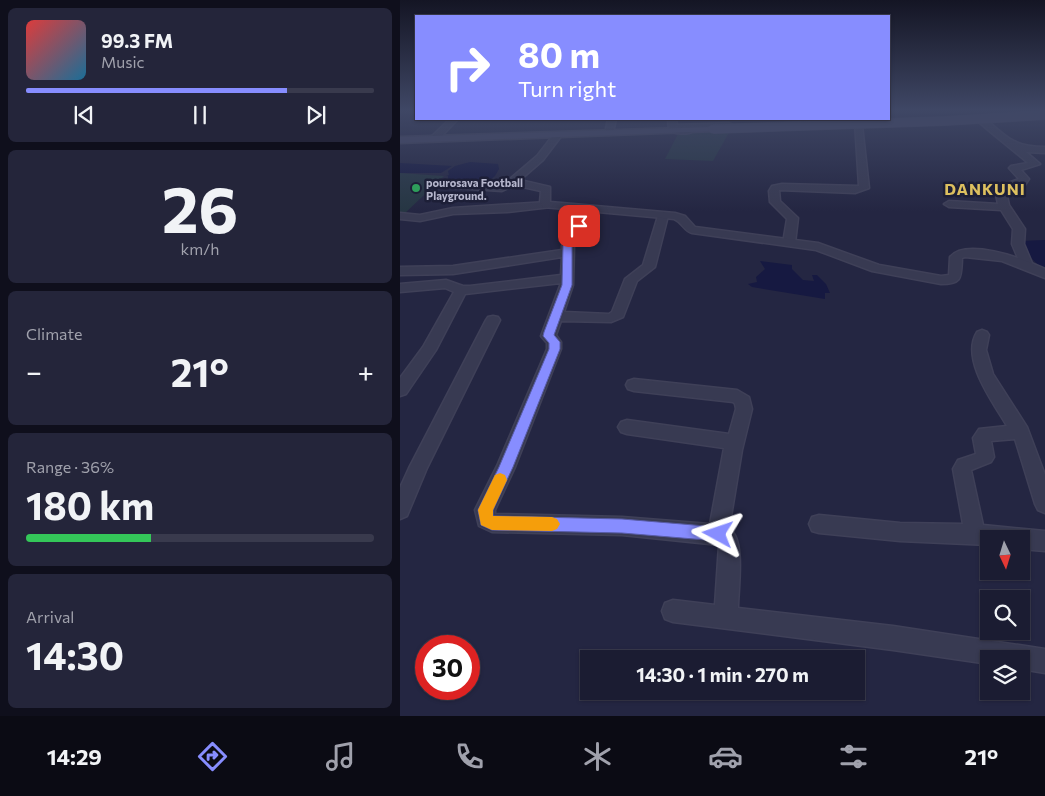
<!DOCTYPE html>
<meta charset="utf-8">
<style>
:root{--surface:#1b1c32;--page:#24253a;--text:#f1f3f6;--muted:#a0a1ac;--line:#393a4d;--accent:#878dff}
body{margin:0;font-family:Commissioner,sans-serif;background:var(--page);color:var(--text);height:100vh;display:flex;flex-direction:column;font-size:19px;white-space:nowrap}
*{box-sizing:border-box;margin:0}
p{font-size:16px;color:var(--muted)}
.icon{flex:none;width:28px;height:28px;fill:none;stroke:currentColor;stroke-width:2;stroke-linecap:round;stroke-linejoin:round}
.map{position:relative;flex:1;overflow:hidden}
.details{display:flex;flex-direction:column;gap:8px;padding:8px;background:#0f0f1c;width:400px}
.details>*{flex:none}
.hud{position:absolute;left:15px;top:15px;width:475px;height:105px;border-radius:0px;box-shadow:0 1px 4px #0004,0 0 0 1px var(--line);background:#878dff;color:#fff;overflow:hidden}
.needle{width:32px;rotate:176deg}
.buttons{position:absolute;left:580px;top:530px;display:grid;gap:10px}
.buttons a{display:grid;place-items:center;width:50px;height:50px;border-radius:0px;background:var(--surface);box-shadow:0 1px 4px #0004,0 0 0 1px var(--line);font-size:25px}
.speed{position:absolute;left:15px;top:635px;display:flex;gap:10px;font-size:25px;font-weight:700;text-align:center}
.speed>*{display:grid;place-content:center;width:65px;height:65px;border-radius:50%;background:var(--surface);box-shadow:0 1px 4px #0004,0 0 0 1px var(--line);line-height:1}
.speed .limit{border:8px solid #d22;background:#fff;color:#111}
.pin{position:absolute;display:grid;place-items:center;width:42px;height:42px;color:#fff;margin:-21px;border-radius:10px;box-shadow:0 2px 8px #0006}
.me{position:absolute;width:55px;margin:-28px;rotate:275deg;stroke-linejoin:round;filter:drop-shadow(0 0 4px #0008)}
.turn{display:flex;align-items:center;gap:18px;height:105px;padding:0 20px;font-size:22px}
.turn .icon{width:65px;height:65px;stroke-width:2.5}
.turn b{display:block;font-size:35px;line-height:42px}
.big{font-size:38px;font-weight:700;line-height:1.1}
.details .tile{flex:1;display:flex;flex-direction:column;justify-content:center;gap:8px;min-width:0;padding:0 18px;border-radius:8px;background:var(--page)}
.details .dial{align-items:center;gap:0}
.dial b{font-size:65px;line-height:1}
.song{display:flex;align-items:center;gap:15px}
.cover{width:60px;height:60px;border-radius:8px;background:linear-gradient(135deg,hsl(0 70% 55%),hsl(200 70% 35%))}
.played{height:5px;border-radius:2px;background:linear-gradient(90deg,var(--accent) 75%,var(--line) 75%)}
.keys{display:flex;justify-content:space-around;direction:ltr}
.heat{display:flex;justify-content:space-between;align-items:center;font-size:28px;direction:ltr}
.charge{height:8px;border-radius:4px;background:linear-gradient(90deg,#34c759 36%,var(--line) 0)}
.trip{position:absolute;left:180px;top:650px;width:285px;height:50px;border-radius:0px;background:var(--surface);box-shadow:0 1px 4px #0004,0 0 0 1px var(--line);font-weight:700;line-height:50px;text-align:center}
.dock{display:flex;height:80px;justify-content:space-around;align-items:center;background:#0b0b14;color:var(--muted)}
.dock .icon{width:35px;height:35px}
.dock .active{color:var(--accent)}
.dock b{font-size:22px;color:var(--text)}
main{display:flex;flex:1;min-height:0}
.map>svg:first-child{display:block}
.green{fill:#263643}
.water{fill:#161941}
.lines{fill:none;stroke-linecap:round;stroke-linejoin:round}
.minor-casing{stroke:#3f4058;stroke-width:3}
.tertiary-casing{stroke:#3f4058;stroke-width:3}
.secondary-casing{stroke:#3f4058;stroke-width:3}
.minor{fill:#383a52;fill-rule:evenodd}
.tertiary{fill:#383a52;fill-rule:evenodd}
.secondary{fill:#464765;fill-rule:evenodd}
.secondary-bridge-casing{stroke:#3f4058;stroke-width:10;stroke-linecap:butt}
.secondary-bridge{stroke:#464765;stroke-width:9}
.route{fill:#878dff;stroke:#585ca6}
.slow{fill:#f59e0b}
.leisure-dot{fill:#2e9e5b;stroke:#1d1f37;stroke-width:2}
.labels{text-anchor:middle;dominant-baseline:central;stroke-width:5;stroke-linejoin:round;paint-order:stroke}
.far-poi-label{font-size:11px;font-weight:bold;fill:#b5b6cc;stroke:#1d1f37;text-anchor:start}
.far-district-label{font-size:16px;font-weight:bold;letter-spacing:1px;fill:#ddc05f;stroke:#1d1f37}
</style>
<main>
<section class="details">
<div class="tile">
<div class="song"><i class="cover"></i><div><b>99.3 FM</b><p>Music</p></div></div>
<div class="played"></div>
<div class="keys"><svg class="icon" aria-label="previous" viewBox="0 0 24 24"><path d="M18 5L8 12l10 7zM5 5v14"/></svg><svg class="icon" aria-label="pause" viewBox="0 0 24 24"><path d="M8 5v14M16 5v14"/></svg><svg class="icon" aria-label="next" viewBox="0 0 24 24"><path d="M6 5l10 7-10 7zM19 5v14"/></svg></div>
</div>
<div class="tile dial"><b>26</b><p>km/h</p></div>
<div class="tile"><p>Climate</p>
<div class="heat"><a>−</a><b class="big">21°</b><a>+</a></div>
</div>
<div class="tile"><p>Range · 36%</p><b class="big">180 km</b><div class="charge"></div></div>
<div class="tile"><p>Arrival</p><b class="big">14:30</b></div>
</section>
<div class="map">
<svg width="645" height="716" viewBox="0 0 645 716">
<rect width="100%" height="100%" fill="#242642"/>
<g class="green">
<polygon points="331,129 313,161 265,159 280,130"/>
<polygon points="0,173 44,176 3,215 0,214"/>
</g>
<g class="water">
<polygon points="70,162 98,164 99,169 95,176 85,184 44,181 48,179 48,176 46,176 49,175 48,171 55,166"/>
<polygon points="0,163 52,166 41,173 0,173"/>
<path d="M645,240v30c-11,-8 -20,-17 -26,-29z"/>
<polygon points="360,261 392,265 392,269 403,280 414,281 412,275 417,275 426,284 430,293 425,293 425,299 352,287 348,284 357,282 356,277 365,269"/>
</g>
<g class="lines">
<g class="minor-casing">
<g id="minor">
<polygon points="50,119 58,119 37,141 31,141 31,137"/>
<polygon points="208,119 216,119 213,133 209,135 205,133"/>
<path d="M268,119h8l1,6 52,-2 4,2 -4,2 -38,2 2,2c-5,4 -19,3 -24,-1z"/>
<path d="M580,119h6c21,19 29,28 59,28v6l-19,-1 14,12 -19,6 8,9 -4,6 -19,6 3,14 16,24 -1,15 8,19 -2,3h-8l-2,-3 -8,-19 1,-15 -12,-19 -52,-3 -5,-3 5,-3 49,3 -2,-9 1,-8 22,-8 -10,-11 2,-2 17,-3c-16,-14 -32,-26 -48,-40z"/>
<polygon points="455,123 462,125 469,188 455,193 379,190 380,201 398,218 395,243 393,245 385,245 383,243 387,219 370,202 369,191 372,186 382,184 459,186"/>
<polygon points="115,178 118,179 118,183 102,191 42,187 37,184 42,181 100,185"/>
<polygon points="147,202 152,205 151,207 107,212 53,214 20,221 0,219 0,213 20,215 53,208"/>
<path d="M188,206l5,3 -19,37 -1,39 -9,27 45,2 3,-2 13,-33 18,-14 15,-49 5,-3 5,3 -13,51 -18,14 -14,36 -12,5 -50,-1 -5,14 5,7v7l-46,118 -20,43v4l127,3 88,7 14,-76 -97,-14 -6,-2 -3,-5 3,-5 6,-2 102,14 7,-25 -1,-5 -2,-2 -99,-11 -6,-2 -2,-4 2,-4 6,-2 103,11 12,7 3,12 -10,41 -13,79c17,8 9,61 9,79l155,18 152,23v24l-24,-4v-10h-32v5l-96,-14 -220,-28 -8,-3 -3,-8 3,-8 8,-3 42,5 4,-60 -97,-10 -130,-3 -13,-6 -4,-16 22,-44 50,-117v-6l-6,-7 20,-53 -96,11 -29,56 -30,44 -6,2v-18l23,-31 31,-55 -9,-4 -45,4v-8l46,-4 17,6h7l91,-11 1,-18 -109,17 -53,1v-8l53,-1 109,-16v-4l21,-37z"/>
<polygon points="93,316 98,317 100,320 27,468 7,516 0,519 0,488 9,468 86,320 88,317"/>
<path d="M582,330l5,2 2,3 -3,15 7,24 34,53 18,48v38l-7,-3 -3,-6 -20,-65 -24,2 3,16 -3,5 -20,8 12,55 62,6v20l-24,-2v-10h-32v6l-89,-4 -81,-8 -7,-2 -3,-7 3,-7 7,-2 81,8 63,1 -10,-55 5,-9 18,-6 -3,-16 6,-9 28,-3c-14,-24 -47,-67 -30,-94z"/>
</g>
</g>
<g class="tertiary-casing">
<path id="tertiary" d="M155,133l7,2 -19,25 -23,20 30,7v15l125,11 10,3 10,11 123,16 61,22 62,11 8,-1 1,-18c16,-19 71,1 91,10l4,2v9l-43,-17 -37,-4 -3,1c-1,19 1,26 -21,26l-69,-13 -56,-21 -124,-17c-8,-2 -10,-11 -18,-14l-131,-12 -3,-5 1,-11 -27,-6 -4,-6 27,-23z"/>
</g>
<g class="secondary-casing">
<polygon id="secondary" points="313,127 316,127 316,131 0,143 0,137"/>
</g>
<use href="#minor" class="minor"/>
<use href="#tertiary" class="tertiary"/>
<use href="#secondary" class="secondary"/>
<g class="secondary-bridge-casing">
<polyline id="secondary-bridge" points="313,129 545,121 645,115"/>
</g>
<use href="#secondary-bridge" class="secondary-bridge"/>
</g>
<linearGradient id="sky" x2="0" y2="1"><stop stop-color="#141524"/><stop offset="0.52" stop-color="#3f4765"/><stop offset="1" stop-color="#3f4765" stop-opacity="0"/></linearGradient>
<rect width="645" height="211" fill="url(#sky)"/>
<polygon class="route" points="176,224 183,226 172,246 172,285 154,335 160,342 160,349 113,467 93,510 93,516 222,519 318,527 323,529 325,534 323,539 318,541 222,533 92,530 81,525 78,510 99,467 149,349 149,343 143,336 144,332 162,285 163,246"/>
<polygon class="slow" points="100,473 105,475 107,480 93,510 93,516 152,517 157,519 160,524 157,529 152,531 92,530 81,525 78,510 95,475"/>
<circle class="leisure-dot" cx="16" cy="188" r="5"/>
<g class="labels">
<g class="far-poi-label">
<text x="26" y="182">pourosava Football<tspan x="26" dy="13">Playground.</tspan></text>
</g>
<g class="far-district-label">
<text x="585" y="188">DANKUNI</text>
</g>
</g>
</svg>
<div class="buttons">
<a><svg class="needle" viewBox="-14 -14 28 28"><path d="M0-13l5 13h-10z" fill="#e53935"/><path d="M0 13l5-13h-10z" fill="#a0a1ac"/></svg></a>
<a><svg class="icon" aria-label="search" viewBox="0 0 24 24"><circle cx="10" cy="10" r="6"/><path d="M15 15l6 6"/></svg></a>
<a><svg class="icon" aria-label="layers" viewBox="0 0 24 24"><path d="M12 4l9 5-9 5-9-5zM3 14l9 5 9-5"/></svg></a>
</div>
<div class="speed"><div class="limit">30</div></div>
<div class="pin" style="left:179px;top:226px;background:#d93025"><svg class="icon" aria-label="arrive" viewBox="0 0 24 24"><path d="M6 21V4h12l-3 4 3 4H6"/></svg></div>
<svg class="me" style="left:318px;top:534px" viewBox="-20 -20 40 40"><path d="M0-17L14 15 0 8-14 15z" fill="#878dff" stroke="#fff" stroke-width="4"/></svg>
<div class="trip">14:30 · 1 min · 270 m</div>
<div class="hud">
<div class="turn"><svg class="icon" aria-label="right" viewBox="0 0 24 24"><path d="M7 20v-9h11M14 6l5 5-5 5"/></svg><div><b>80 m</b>Turn right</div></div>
</div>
</div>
</main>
<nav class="dock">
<b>14:29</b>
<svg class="icon active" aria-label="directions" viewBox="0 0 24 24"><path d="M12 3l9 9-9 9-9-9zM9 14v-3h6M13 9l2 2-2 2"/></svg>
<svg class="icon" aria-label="music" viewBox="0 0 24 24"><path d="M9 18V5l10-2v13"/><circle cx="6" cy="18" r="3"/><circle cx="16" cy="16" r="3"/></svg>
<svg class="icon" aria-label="phone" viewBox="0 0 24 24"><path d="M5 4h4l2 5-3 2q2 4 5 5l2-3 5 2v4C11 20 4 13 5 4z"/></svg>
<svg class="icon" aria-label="climate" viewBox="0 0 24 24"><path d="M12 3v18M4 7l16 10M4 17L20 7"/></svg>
<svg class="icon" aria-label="car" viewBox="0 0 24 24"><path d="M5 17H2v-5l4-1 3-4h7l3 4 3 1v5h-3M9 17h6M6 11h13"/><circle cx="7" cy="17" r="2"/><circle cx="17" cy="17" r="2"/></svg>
<svg class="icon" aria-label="filters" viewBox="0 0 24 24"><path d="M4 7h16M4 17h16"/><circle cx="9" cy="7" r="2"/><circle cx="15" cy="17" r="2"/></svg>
<b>21°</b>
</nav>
